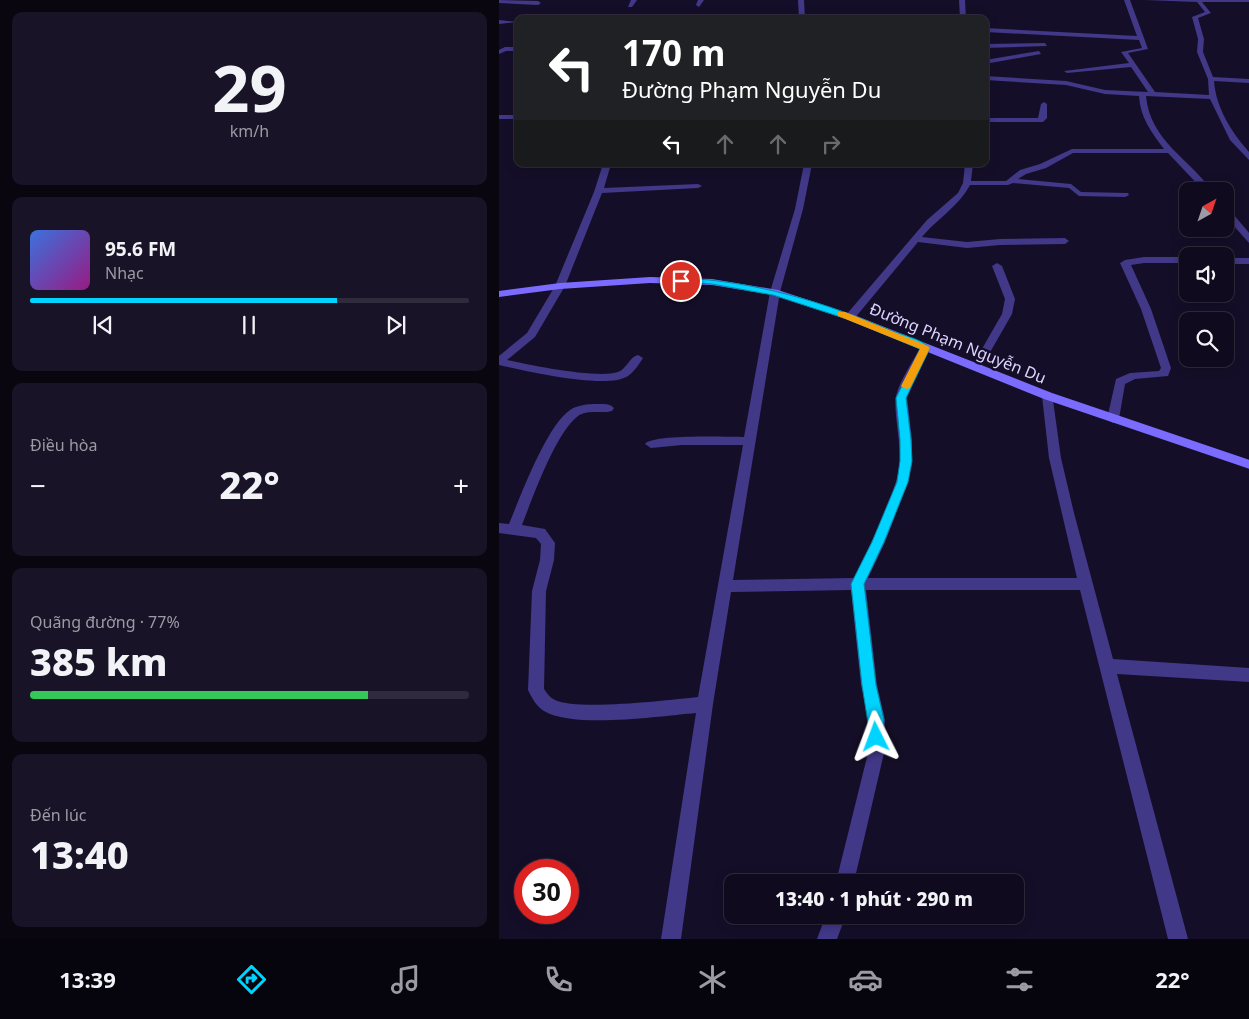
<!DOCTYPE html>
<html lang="vi">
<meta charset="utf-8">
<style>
:root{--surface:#100a1e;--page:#191327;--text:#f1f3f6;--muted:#9c9aa4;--line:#302b3c;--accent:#01d3ff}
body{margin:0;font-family:"Noto Sans",sans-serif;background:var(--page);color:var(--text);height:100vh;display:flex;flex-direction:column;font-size:19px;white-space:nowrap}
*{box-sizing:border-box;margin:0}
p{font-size:16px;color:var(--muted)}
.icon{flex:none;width:28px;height:28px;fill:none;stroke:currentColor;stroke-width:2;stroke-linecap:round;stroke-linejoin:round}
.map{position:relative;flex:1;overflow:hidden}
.sheet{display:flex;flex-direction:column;gap:12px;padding:12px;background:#090610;width:499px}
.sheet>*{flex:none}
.hud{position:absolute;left:15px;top:15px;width:475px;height:152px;border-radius:10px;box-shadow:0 2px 12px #0003,0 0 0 1px var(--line);background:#202124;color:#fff;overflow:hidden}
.needle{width:32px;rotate:40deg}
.tools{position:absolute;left:680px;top:182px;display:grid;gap:10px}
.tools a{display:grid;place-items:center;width:55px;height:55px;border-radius:10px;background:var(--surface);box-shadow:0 2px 12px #0003,0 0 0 1px var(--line);font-size:25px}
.speed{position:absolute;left:15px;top:859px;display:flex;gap:10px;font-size:25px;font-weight:700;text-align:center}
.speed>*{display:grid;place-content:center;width:65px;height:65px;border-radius:50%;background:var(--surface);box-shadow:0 2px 12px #0003,0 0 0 1px var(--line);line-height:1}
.speed .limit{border:8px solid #d22;background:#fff;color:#111}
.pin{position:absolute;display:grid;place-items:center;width:42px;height:42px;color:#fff;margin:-21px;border:2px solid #fff;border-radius:50%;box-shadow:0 1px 5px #0007}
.me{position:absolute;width:55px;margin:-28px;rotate:357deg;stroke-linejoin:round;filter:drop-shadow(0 0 4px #0008)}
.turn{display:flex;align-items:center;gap:18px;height:105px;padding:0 25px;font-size:22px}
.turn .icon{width:65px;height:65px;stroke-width:2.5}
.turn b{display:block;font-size:35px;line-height:42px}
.lanes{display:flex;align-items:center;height:48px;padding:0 25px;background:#0003;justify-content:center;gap:25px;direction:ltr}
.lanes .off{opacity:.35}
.big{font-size:38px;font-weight:800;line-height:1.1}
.sheet .card{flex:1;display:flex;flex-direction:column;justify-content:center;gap:8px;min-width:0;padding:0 18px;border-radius:10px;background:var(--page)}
.sheet .dial{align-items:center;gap:0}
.dial b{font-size:65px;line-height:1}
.song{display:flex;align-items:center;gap:15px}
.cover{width:60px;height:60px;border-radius:8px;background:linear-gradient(135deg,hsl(220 70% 55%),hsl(310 70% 35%))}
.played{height:5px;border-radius:2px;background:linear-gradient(90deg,var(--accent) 70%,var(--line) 70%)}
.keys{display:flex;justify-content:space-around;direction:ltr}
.heat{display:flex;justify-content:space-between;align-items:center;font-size:28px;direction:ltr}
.charge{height:8px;border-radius:4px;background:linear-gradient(90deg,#34c759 77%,var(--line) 0)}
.trip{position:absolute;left:225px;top:874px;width:300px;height:50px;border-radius:10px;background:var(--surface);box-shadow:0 2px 12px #0003,0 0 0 1px var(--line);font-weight:800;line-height:50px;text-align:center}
.tab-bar{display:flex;height:80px;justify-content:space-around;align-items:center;background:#06040c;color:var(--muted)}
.tab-bar .icon{width:35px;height:35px}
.tab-bar .selected{color:var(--accent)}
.tab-bar b{font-size:22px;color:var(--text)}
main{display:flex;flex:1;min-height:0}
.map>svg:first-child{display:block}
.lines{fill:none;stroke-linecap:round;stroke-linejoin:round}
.street{fill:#413888;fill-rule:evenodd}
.secondary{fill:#7b6cff;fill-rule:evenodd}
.route{fill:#01d3ff;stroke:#0189a6}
.slow{fill:#f59e0b}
.labels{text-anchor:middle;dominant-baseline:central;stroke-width:5;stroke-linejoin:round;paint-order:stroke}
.street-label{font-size:16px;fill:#ddd5ff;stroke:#150e28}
</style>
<main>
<section class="sheet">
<div class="card dial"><b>29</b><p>km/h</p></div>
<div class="card">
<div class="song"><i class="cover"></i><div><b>95.6 FM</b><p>Nhạc</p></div></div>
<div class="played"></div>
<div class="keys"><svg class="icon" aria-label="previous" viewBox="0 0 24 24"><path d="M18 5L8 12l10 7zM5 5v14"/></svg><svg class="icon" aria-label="pause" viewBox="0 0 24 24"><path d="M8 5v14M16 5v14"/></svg><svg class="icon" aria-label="next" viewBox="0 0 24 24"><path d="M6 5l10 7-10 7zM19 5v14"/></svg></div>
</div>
<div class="card"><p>Điều hòa</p>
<div class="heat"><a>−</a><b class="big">22°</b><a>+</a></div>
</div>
<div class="card"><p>Quãng đường · 77%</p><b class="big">385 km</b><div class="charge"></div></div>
<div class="card"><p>Đến lúc</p><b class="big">13:40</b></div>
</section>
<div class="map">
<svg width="751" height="939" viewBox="0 0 751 939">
<rect width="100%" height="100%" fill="#150e28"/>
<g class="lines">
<g class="street">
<polygon points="0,0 39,1 42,3 39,5 0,3"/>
<polygon points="132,0 138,0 133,7 129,7"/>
<polygon points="199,0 205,0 200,7 197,5"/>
<polygon points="299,0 305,0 306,19 300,19"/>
<polygon points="460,0 466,0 467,19 461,19"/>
<path d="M625,0h6l18,49 -20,4 27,39 54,3 -1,-16 -11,-27 1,-13 -6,-22 13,-5 -8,-10 -52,-2h105v2h-48l9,11 -13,5 6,21 -1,13 10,25 37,2v4l-36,-2c2,27 18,52 36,72v8l-20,-21 -20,-41 -64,-3c4,45 44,63 66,95h-8l-36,-38h-95l-27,15 -20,6 -8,5 53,5 10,8 47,1 1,2 -4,2 -46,-1 -10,-8 -56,-5 -5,2h-38c-11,21 -33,34 -48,52l45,5 33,-3 65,-1 4,3 -4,3 -65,1 -33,3 -49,-6 -64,77h-8v-4l81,-95 31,-27 5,-10 2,-19h8l-2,17h35l14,-11 20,-6 32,-15h92c-13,-17 -24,-32 -25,-53l-34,-2 -39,-9 -81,-5v-4l81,5 39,9 43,2 -17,-25 -64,6 -3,-2 65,-8 -8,-11 21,-4 -3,-8 -154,-8v-4l152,8z"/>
<polygon points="0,20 19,22 0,24"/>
<polygon points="546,43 548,46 486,48 486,44"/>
<polygon points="19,47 19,51 7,51 0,54 0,50 6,47"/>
<polygon points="540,51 542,54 486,64 486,60"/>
<polygon points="545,102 548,104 548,118 544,122 486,122 486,118 539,118 542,104"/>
<rect x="0" y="115" width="19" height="4"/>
<path d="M104,164h8l-7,24 94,-4 4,2 -4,2 -96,5 -37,93 -30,51 -28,23c23,5 91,19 111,12 9,-3 11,-15 20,-17l5,3c-3,5 -9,14 -15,18 -21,14 -103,-5 -129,-11v-9l28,-23 28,-47 39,-94z"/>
<path d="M305,164h8l-9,45 -23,83 -47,288 121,-2c15,-32 43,-83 46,-117 1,-17 -7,-53 -4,-65 4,-16 16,-33 24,-48l5,-3 5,3 -23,49 5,43v21l-4,21 -23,60 -17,36h209l-28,-120 -7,-62 2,-3h8l9,65 13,55 39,146 137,9v14l-133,-8 71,265h-20l-88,-349h-214l11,95 8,35 -1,33 -30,129h-18l32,-129 1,-33 -8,-35 -10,-95 -120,2 -18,112 -32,235h-20l35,-226c-36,3 -122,16 -152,-2 -8,-5 -12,-13 -16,-21l4,-99 8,-31 1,-16 -5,-6 -37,-5v-10l10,1c11,-27 38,-99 61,-114 7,-5 18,-6 26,-6 7,0 14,-1 18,4l-2,3c-11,3 -24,-2 -34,5 -22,16 -46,83 -56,109l23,4 10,14 -1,17 -8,31 -2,98c3,4 6,9 11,11 23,11 114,0 143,-3l45,-252h-61l-31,3 -6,-4c7,-10 84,-7 99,-7l26,-145 25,-83z"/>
<polygon points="726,208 729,208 751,234 751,244 726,216"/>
<polygon points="645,257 689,257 689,263 645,263 632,265 652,309 672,368 669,376 636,379 626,384 620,419 614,423 608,419 617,379 631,373 660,371 662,368 642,309 621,263 626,260"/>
<rect x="726" y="258" width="25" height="6"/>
<polygon points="498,263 503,266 516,299 513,314 482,368 477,371 472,368 503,314 506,299 493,266"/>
<polygon points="327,915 347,915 338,939 318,939"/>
</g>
<polygon class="secondary" points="151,277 213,279 279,290 355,315 553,393 751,460 751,469 545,399 347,319 274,295 213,285 151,283 61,289 0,297 0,291 61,283"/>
</g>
<path class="route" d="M182,278c74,3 143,24 211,53 11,4 29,8 38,17l-24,50 5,42 1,21 -4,21 -24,60 -20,42 12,101 8,35 -3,22 -5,2 -5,-2 -9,-57 -11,-101 21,-42 25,-60 3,-21v-21l-4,-42 24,-49 -73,-30 -74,-24 -61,-11 -34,-2v-3z"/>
<polygon class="slow" points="339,312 346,312 429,346 431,348 411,388 407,389 402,386 421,349 339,316"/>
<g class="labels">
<g class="street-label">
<text transform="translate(459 343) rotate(22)">Đường Phạm Nguyễn Du</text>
</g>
</g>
</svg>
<div class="tools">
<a><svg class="needle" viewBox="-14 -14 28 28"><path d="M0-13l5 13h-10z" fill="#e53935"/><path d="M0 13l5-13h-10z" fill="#9c9aa4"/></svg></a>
<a><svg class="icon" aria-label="sound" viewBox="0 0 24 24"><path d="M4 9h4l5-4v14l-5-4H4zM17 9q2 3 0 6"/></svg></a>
<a><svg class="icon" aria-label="search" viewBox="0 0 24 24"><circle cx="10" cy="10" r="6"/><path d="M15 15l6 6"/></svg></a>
</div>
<div class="speed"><div class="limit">30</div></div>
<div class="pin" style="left:182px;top:281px;background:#d93025"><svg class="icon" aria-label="arrive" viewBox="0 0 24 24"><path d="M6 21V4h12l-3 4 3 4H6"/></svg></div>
<svg class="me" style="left:377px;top:737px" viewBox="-20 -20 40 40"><path d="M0-17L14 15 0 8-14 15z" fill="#01d3ff" stroke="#fff" stroke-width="4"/></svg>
<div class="trip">13:40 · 1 phút · 290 m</div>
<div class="hud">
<div class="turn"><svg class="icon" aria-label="left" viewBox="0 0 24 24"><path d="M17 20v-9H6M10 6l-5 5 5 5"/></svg><div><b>170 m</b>Đường Phạm Nguyễn Du</div></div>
<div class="lanes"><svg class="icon" aria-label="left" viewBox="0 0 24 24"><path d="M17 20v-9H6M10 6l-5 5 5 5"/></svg><svg class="icon off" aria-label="ahead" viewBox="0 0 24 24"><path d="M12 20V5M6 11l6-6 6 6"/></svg><svg class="icon off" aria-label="ahead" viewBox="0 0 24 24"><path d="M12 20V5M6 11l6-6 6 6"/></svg><svg class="icon off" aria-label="right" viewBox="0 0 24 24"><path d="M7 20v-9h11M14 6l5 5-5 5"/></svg></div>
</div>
</div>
</main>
<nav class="tab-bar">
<b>13:39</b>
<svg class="icon selected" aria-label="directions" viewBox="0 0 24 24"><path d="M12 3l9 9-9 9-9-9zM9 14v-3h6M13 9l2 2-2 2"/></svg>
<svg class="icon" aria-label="music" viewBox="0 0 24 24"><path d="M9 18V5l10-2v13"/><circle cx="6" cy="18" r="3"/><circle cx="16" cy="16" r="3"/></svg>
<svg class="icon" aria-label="phone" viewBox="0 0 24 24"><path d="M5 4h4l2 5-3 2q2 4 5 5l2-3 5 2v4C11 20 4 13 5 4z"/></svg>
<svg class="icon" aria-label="climate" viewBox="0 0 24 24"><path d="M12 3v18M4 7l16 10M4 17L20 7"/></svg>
<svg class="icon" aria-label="car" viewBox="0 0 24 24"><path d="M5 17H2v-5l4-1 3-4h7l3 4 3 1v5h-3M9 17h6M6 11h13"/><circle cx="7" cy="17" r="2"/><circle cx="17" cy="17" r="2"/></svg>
<svg class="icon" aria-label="filters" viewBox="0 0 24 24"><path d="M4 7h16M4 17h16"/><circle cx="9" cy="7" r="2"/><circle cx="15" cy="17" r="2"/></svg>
<b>22°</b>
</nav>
